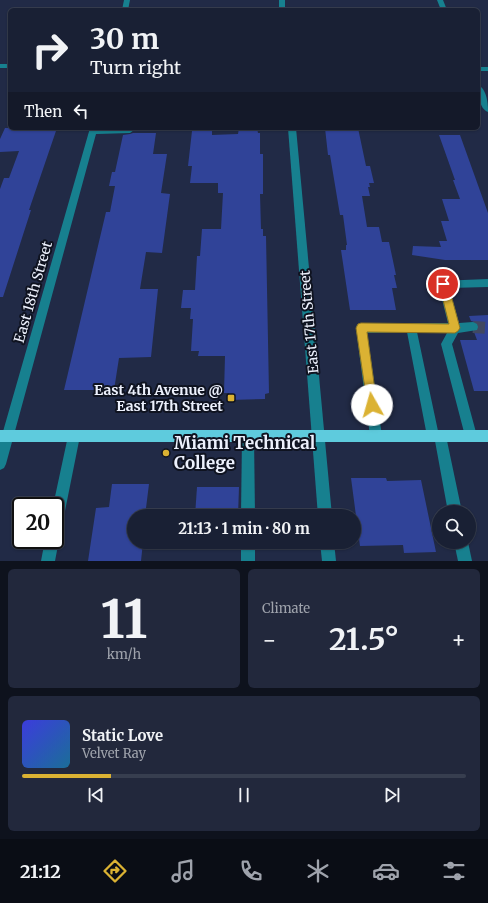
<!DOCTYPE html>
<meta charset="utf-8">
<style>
:root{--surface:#192034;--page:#22283c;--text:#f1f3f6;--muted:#9fa3ac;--line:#373e4f;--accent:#dbb233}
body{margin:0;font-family:Merriweather,serif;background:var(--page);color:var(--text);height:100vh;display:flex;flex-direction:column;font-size:15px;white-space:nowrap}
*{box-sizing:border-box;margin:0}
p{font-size:13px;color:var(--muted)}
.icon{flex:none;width:22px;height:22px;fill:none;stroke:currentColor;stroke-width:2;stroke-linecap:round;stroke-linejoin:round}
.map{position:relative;height:561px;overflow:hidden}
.panel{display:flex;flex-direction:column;gap:8px;padding:8px;background:#0e121d;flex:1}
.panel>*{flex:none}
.hud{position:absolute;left:8px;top:8px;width:472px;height:122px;border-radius:6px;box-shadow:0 1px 3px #0004,0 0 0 1px var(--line);background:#192034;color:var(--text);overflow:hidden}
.tools{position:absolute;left:432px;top:505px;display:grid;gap:8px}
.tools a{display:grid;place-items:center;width:44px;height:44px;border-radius:50%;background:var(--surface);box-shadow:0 1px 3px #0004,0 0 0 1px var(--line);font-size:20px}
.speed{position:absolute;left:12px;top:497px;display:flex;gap:8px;font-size:20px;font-weight:700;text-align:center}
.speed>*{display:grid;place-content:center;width:52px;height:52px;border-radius:50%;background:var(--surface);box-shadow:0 1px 3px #0004,0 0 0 1px var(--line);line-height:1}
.speed .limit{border:2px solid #111;border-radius:6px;background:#fff;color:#111}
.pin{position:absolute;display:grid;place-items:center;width:34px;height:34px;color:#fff;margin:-17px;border:2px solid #fff;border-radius:50%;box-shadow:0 1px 4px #0007}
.me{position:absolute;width:44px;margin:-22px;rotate:353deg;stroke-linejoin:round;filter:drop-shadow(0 0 3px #0008)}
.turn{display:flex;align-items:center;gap:14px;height:84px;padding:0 16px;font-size:18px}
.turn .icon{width:52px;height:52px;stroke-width:2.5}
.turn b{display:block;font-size:28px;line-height:34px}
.then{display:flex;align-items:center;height:38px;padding:0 16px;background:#0003;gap:8px;font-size:15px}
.big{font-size:30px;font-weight:700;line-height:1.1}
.panel .widget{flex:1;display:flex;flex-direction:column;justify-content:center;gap:6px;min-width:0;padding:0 14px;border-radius:6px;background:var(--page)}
.panel .dial{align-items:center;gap:0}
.dial b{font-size:52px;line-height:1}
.song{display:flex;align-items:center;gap:12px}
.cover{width:48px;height:48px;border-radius:6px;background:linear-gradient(135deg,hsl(240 70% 55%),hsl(200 70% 35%))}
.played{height:4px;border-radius:2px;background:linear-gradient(90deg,var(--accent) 20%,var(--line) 20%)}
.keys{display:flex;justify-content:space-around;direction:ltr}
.heat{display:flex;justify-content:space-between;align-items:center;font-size:22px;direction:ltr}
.panel .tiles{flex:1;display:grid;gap:8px;grid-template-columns:1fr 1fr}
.widget:last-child{grid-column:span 2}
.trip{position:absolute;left:127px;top:509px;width:234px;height:40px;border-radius:20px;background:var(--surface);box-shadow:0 1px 3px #0004,0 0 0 1px var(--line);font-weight:700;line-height:40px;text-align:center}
.tab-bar{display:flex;height:64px;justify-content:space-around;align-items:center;background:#0a0d15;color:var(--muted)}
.tab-bar .icon{width:28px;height:28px}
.tab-bar .on{color:var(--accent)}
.tab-bar b{font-size:18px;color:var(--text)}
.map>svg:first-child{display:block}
.building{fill:#304398}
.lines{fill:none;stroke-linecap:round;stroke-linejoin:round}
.minor-tunnel{stroke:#404861;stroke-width:12;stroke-dasharray:12 6;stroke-linecap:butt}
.minor{fill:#17808f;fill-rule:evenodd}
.major{fill:#5ecbdd;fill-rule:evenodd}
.route{fill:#dbb233;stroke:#8e7421}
.poi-dot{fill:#dbb233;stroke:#0f1320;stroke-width:1.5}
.labels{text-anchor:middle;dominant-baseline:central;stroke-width:4;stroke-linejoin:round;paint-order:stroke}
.street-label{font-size:14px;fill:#edf1fd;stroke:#0f1320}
.poi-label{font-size:14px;font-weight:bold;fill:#edf1fd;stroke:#0f1320;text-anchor:end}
.near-poi-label{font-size:17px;font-weight:bold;fill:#edf1fd;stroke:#0f1320;text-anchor:start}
</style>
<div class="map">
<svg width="488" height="561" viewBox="0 0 488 561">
<rect width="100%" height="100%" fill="#212a46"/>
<g class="building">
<polygon points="5,128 57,128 29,210 31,210 3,297 0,297 0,189 4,178 9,178 19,151 0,152 0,139"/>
<polygon points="194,128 212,128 212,135 238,134 239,128 257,128 258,133 260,133 260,154 263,154 263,194 260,194 261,229 263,229 263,236 266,236 269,393 265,394 265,399 229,400 229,393 224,393 225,356 198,356 199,351 191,351 193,319 190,319 191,308 181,308 183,290 195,290 197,256 200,256 202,229 221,229 223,193 218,193 218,183 190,183 192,166 188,166 192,131"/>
<polygon points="325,128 358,128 366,166 370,166 374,183 369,183 370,187 368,187 370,196 362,196 367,227 379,227 382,242 389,242 396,275 394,275 397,288 392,288 396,310 350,310 341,250 346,250 346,245 347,245 343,215 340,215 330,155 328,155"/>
<polygon points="133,133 156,133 153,154 167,154 161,193 170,194 162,253 146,252 140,289 158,289 151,357 119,358 114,390 64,390 106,212 110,212 115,186 109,186 112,172 115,172 123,135 130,134"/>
<polygon points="439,135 460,135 488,213 488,260 445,260 412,255 413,246 441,247 439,241 447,241 441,221 449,221 442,199 460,199 453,180 455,180"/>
<polygon points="488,315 488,391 474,391 460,340 477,340 474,332 478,330 479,327 478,323 471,321 469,316"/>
<polygon points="351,478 386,478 387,481 421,480 436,552 404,553 403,545 360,546"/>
<polygon points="112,484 149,484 145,516 134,516 134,542 143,542 141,561 88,561 96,508 109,507"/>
<polygon points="197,487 239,487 238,516 195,516"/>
</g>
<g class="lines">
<polyline class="minor-tunnel" points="473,327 488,328"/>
<g class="minor">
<polygon points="124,0 130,0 128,10 122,10"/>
<rect x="279" y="0" width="6" height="10"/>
<polygon points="437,0 443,0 447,10 441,10"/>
<rect x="0" y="64" width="10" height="4"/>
<rect x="478" y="67" width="10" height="4"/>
<path d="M478,85c9,4 10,19 10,27 -9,-3 -10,-19 -10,-27z"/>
<polygon points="90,128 132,128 134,130 130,133 96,134 6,464 4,468 0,470 0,442"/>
<polygon points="288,128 296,128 332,516 318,516"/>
<polygon points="488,279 488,287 449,288 459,323 473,322 477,324 478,327 477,330 458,333 452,344 477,436 475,440 471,442 467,440 465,436 441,344 447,333 417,332 438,431 444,432 446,436 462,512 448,512 435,441 429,440 427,436 407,332 367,333 382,436 380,440 376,442 372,440 370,436 356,328 357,325 361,323 448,323 438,284 439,281"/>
<polygon points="74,430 78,432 80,436 62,526 60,531 55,533 55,506 53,506 68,436 70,432"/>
<polygon points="248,430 252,432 254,436 255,516 241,516 242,436 244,432"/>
<polygon points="55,534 59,540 55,561 41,561 45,540 55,540"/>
<rect x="241" y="542" width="14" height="19"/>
<polygon points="320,542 334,542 336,561 322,561"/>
<polygon points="454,542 468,542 472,561 458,561"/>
</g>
<rect class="major" x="0" y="430" width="488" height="12"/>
</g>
<polygon class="route" points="443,280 446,281 448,284 460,328 458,331 455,333 367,332 377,405 375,409 372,410 368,409 356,328 358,324 361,323 449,324 439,284 440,281"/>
<g class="poi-dot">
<rect x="227" y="394" width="8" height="8" rx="2"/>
<circle cx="166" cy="453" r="4"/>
</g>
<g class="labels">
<g class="street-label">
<text transform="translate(33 292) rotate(-74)">East 18th Street</text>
<text transform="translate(309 322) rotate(-95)">East 17th Street</text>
</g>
<g class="poi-label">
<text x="223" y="390">East 4th Avenue @<tspan x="223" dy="16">East 17th Street</tspan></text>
</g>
<g class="near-poi-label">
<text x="174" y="443">Miami Technical<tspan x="174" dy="20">College</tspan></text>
</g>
</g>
</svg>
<div class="tools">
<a><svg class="icon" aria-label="search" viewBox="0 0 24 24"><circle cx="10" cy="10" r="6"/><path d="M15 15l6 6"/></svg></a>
</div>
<div class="speed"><div class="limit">20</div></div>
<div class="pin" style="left:443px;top:284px;background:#d93025"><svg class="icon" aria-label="arrive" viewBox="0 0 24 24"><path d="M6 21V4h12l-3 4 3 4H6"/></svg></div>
<svg class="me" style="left:372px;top:405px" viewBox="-20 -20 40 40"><circle r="19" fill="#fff"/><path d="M0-13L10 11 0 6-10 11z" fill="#dbb233"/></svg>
<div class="trip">21:13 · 1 min · 80 m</div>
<div class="hud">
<div class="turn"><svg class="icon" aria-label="right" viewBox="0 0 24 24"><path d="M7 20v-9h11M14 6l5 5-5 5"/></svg><div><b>30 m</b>Turn right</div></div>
<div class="then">Then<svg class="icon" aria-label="left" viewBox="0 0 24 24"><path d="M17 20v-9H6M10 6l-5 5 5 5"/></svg></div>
</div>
</div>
<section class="panel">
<div class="tiles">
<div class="widget dial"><b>11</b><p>km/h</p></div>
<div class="widget"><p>Climate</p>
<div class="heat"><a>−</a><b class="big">21.5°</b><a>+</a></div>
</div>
<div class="widget">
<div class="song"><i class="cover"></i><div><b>Static Love</b><p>Velvet Ray</p></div></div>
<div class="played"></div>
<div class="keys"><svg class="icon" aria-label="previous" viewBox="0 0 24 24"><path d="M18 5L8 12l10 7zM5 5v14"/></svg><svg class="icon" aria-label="pause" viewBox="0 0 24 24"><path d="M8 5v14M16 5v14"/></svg><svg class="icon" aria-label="next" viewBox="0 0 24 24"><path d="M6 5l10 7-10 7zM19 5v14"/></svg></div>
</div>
</div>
</section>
<nav class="tab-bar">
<b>21:12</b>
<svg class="icon on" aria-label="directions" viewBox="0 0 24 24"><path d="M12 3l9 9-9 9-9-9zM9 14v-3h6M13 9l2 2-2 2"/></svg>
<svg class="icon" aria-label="music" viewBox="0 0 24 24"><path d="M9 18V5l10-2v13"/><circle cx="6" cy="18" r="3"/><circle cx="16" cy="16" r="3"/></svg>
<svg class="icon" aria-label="phone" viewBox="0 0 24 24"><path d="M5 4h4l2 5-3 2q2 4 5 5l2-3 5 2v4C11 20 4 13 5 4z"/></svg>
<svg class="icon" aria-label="climate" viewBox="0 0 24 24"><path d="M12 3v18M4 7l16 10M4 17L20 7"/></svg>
<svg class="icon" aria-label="car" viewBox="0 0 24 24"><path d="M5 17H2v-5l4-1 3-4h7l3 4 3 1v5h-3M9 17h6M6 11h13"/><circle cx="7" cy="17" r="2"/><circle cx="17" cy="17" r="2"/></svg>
<svg class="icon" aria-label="filters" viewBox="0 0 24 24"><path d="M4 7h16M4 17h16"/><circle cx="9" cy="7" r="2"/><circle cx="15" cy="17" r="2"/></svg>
</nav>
